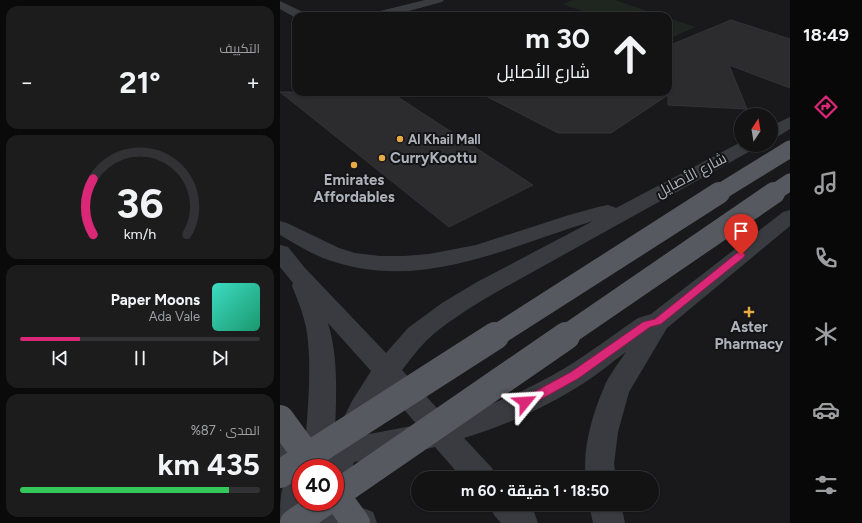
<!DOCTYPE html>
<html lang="ar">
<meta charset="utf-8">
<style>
:root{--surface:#131314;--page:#1c1c1d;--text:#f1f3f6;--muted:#9d9ea0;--line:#323234;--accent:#db2777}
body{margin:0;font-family:Figtree,Cairo,sans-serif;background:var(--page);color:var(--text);direction:rtl;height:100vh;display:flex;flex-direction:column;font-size:15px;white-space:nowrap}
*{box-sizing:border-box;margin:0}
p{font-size:13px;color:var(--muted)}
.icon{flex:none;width:22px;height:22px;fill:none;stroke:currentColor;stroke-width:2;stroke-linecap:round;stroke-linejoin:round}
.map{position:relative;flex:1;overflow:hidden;direction:ltr}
.drawer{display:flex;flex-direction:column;gap:6px;padding:6px;background:#0a0a0b;width:280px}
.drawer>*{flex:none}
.top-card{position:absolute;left:12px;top:12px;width:380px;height:84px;border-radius:12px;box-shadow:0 1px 3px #0004,0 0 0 1px var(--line);direction:rtl;background:#131314;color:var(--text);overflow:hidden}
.needle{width:26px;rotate:12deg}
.controls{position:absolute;left:454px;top:108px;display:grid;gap:8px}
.controls a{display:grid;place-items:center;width:44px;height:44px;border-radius:50%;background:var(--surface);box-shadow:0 1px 3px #0004,0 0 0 1px var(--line);font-size:20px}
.speed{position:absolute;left:12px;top:459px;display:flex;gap:8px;font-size:20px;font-weight:700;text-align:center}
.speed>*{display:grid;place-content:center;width:52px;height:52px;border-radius:50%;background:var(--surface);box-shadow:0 1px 3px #0004,0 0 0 1px var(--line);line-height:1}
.speed .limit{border:6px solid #d22;background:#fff;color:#111}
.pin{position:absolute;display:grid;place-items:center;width:34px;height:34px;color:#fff;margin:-41px -17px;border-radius:50% 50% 50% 0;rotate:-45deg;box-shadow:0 0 4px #0007}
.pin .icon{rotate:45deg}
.me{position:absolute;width:44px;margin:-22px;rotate:63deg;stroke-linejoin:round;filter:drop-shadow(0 0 3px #0008)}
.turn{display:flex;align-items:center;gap:14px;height:84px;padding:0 16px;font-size:18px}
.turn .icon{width:52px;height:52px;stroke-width:2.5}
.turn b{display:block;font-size:28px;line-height:34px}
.big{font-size:30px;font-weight:700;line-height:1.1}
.drawer .card{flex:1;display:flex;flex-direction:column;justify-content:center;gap:6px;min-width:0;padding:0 14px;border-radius:12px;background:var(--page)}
.drawer .dial{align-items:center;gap:0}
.dial svg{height:104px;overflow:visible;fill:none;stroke:var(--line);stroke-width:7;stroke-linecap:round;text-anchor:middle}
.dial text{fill:var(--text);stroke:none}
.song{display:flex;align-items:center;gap:12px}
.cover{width:48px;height:48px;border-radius:6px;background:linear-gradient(135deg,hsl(170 70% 55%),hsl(160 70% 35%))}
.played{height:4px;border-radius:2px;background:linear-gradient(90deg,var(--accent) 25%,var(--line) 25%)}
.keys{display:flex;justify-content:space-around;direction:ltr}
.heat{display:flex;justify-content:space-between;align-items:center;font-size:22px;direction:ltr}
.charge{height:6px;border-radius:3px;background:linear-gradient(90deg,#34c759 87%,var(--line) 0)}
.trip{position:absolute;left:131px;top:471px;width:248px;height:40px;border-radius:20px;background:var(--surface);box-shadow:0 1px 3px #0004,0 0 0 1px var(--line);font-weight:700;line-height:40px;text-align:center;direction:rtl}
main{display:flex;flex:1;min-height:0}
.dock{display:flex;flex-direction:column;width:72px;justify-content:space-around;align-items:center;background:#080808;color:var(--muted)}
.dock .icon{width:28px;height:28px}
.dock .on{color:var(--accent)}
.dock b{font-size:18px;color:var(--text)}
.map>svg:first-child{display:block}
.green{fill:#1f2620}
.building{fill:#2c2c2f;stroke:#333337}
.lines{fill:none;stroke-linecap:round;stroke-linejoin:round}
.minor{fill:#3a3b40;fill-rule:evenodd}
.major-bridge-far2{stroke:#56595f;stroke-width:17}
.major-bridge-far1{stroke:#56595f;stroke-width:22}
.major-bridge{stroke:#56595f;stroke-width:28}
.route{fill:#db2777;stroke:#8e194d}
.poi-dot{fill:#e6ab46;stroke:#141416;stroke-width:1.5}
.labels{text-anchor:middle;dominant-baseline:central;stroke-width:4;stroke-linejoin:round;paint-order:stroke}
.far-poi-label{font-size:13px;font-weight:bold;fill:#acb1ba;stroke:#141416;text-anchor:start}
.poi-label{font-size:15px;font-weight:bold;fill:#acb1ba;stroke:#141416}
.street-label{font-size:15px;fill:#acb1ba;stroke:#141416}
</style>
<main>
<nav class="dock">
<b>18:49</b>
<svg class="icon on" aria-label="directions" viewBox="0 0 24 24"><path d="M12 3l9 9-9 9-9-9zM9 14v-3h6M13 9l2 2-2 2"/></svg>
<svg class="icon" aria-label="music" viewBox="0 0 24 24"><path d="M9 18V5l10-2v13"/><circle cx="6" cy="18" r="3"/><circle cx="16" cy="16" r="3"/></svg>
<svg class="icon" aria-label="phone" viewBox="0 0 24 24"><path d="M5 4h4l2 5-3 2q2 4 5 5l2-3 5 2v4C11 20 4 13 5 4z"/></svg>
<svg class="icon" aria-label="climate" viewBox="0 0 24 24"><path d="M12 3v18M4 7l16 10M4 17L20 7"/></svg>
<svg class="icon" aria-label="car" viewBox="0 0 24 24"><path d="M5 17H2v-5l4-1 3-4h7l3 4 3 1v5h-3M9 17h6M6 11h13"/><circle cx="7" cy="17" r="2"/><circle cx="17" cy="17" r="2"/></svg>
<svg class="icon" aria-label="filters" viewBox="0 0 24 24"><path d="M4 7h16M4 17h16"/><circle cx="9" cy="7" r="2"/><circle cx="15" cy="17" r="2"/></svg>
</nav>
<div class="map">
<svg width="510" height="523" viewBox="0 0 510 523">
<rect width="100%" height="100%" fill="#19191b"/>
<g class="green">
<polygon points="293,0 335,0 382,16 316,16 282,4"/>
<polygon points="388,18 416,27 388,39"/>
</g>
<g class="building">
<polygon points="451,20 510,39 510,88 449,65 467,109 388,105 388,95 331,133 278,133 198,92 388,92 388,46"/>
<polygon points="0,92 110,92 253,185 169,227"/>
</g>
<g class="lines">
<g class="minor">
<polygon points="145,0 164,0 162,2 110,16 90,16 92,13"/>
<polygon points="0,1 25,13 27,16 16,16 16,18 0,9"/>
<polygon points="510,117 510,129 497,137 491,138 491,126"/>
<path d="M461,142v3h16l-3,4 -261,145c-23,14 -47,28 -67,47 -9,9 -16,19 -24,29l45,49c43,-13 79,-28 118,-51 25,-15 49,-34 73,-50l13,-4 132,-102 7,-2v16l-123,102 -38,64 -11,40 -4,32 2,14h-30c-4,-27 6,-63 17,-88 5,-14 15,-26 23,-38 -14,10 -28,22 -42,31 -38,24 -77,42 -120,55l28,30 4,10h-34l-27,-31 -44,10 -37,5 -8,23 -11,4v-21h-34v34c25,0 48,0 72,10l4,11h-97c0,-24 0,-49 21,-59l-1,-2 -20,1v-26l26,-1c2,-31 5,-63 2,-94 -1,-19 -9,-39 -16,-56l1,-3 -13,-16v-22l8,2 17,21 81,85 22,-25 34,-25 35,-21 116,-61c-89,27 -175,73 -270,37 -15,-6 -29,-15 -43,-23v-14l7,2 52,25 16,5 25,3h24l25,-2 47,-9 93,-30 29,-8 10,-2 8,3zM48,323l43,48 -19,30 -17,34c1,-38 4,-76 -7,-112zM108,390l29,35 -53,10 9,-19z"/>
<polygon points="209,504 246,504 254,512 258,523 221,523 214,515"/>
<polygon points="309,504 341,504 345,523 313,523"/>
</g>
<g class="major-bridge-far2">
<polyline points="437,194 510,149"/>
<polyline points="492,194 510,182"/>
</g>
<g class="major-bridge-far1">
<polyline points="214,337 439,193"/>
<polyline points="284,337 494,193"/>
</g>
<g class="major-bridge">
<polyline points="0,419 35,467"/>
<polyline points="0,474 215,336"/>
<polyline points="55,494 76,523"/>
<polyline points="55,495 286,336"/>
<polyline points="14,523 45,502"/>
</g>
</g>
<polygon class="route" points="461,252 464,253 465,255 464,257 381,324 370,327 299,378 249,406 245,407 241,406 240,402 241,399 291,372 363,322 375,319 457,253"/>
<g class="poi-dot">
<circle cx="120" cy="139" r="4"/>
<circle cx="102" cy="158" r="4"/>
<circle cx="74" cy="165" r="4"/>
<path d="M467 306h4v4h4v4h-4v4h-4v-4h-4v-4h4z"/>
</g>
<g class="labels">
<g class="far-poi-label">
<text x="128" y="139">Al Khail Mall</text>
</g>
<g class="poi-label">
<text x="110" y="158" text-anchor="start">CurryKoottu</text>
<text x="74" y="180">Emirates<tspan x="74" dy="17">Affordables</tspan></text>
<text x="469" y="327">Aster<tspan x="469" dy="17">Pharmacy</tspan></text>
</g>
<g class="street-label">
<text transform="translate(411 175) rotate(-28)">شارع الأصايل</text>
</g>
</g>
</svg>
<div class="controls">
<a><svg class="needle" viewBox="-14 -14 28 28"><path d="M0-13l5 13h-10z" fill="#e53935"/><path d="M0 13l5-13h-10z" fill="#9d9ea0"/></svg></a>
</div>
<div class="speed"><div class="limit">40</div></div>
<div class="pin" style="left:461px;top:255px;background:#d93025"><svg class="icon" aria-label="arrive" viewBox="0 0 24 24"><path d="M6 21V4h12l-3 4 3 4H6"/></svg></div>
<svg class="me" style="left:245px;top:402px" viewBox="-20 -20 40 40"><path d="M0-17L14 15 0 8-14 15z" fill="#db2777" stroke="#fff" stroke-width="4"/></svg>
<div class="trip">18:50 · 1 دقيقة · 60 m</div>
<div class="top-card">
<div class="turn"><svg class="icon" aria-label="ahead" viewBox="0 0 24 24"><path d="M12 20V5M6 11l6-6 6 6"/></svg><div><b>30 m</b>شارع الأصايل</div></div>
</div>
</div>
<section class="drawer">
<div class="card"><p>التكييف</p>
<div class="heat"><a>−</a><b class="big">21°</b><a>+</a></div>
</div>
<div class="card dial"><svg viewBox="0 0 100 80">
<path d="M14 69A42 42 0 1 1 86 69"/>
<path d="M14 69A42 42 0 0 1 14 26" stroke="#db2777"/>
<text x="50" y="56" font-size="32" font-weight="700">36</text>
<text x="50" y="72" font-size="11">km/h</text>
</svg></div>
<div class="card">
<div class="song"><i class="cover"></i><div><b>Paper Moons</b><p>Ada Vale</p></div></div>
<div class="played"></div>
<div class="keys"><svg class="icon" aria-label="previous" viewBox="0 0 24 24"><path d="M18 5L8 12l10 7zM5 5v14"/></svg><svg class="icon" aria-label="pause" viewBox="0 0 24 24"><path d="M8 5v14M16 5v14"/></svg><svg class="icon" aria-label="next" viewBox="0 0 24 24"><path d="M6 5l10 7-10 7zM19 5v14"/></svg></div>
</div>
<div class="card"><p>المدى · 87%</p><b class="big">435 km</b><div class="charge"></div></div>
</section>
</main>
